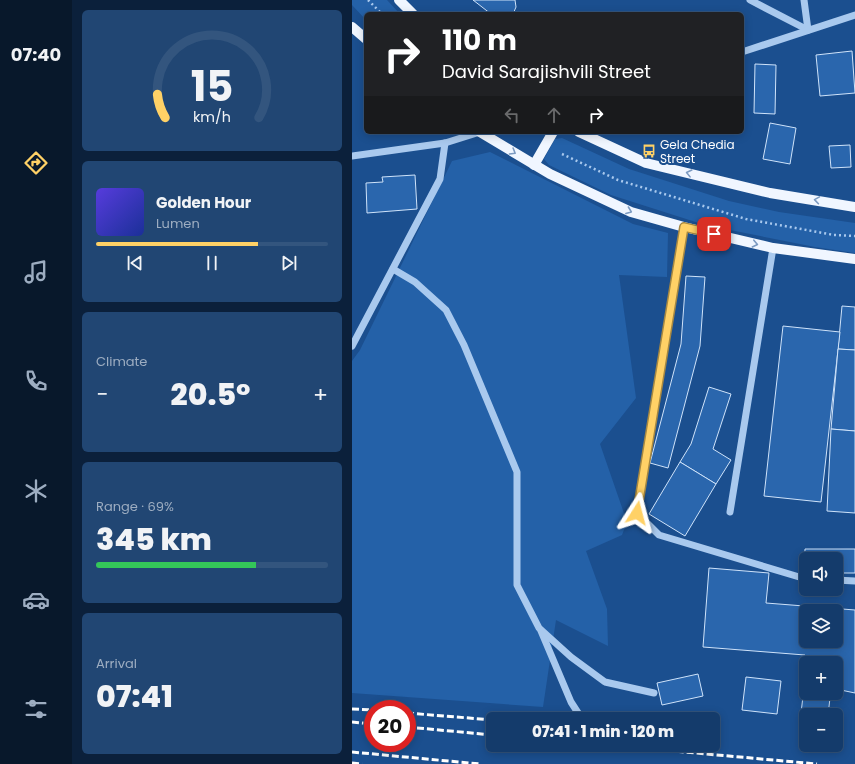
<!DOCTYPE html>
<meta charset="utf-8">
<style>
:root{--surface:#143b6b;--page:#214673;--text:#f1f3f6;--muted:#9dadc1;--line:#33557e;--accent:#ffd166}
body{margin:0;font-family:Poppins,sans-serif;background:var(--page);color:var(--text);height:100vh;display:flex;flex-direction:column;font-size:15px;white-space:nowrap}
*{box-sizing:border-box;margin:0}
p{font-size:13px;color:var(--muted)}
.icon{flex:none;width:22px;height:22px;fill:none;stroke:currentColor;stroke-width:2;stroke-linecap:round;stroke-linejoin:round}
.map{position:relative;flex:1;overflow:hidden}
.details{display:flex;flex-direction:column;gap:10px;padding:10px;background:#0b203b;width:280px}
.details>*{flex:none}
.banner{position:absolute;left:12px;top:12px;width:380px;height:122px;border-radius:6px;box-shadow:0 2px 10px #0003,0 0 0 1px var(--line);background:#202124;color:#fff;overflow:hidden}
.controls{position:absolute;left:447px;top:552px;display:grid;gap:8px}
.controls a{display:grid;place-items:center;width:44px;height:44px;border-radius:6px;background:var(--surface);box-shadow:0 2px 10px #0003,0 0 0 1px var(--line);font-size:20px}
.speed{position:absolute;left:12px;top:700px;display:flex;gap:8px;font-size:20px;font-weight:700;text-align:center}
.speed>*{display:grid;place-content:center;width:52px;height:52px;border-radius:50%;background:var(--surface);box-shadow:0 2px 10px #0003,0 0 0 1px var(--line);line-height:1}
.speed .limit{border:6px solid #d22;background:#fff;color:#111}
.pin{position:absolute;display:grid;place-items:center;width:34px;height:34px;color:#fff;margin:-17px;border-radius:8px;box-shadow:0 2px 6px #0006}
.me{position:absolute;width:44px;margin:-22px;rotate:9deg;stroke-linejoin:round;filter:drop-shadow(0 0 3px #0008)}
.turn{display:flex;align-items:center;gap:14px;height:84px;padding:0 12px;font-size:18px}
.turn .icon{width:52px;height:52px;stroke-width:2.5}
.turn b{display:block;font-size:28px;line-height:34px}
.lanes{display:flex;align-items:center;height:38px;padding:0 12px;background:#0003;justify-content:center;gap:20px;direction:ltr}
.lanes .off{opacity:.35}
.big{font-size:30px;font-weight:800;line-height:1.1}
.details .tile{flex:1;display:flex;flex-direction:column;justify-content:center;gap:6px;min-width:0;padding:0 14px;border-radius:6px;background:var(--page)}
.details .dial{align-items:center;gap:0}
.dial svg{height:104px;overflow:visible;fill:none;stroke:var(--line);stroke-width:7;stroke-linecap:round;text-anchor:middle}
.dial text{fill:var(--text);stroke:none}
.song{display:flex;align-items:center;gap:12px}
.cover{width:48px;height:48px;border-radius:6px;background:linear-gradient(135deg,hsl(250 70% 55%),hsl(230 70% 35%))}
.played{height:4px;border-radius:2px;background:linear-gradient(90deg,var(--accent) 70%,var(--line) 70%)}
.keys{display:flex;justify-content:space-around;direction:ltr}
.heat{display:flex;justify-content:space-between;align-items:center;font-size:22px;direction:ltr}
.charge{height:6px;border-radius:3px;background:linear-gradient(90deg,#34c759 69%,var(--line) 0)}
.trip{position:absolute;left:134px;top:712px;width:234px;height:40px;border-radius:6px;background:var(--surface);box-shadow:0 2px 10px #0003,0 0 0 1px var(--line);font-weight:800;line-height:40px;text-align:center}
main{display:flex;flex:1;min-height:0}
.dock{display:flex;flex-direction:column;width:72px;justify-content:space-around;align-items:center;background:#08182b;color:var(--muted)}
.dock .icon{width:28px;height:28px}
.dock .active{color:var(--accent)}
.dock b{font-size:18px;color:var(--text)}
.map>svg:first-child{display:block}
.green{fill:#2461a8}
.building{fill:#2a66ad;stroke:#cfe3fa;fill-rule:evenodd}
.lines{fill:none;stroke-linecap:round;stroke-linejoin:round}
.path{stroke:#a9c9ee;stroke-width:2.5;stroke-dasharray:2 3;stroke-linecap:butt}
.minor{stroke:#a9c9ee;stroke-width:7}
.major{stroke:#f0f6ff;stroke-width:10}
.rail{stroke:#fff;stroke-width:3;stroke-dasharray:7 3;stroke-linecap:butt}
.oneway{stroke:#7b9ac1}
.route-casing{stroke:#a68842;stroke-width:10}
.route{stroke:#ffd166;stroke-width:7}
.labels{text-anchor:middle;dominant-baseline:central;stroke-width:4;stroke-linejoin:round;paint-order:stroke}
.poi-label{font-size:12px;fill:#fff;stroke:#1b4f8f;text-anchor:start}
</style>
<main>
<nav class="dock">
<b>07:40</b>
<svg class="icon active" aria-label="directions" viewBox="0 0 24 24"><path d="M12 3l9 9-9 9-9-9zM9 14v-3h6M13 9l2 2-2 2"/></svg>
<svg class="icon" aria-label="music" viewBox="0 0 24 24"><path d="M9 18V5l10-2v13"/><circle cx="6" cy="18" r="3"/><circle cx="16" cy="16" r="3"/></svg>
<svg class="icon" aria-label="phone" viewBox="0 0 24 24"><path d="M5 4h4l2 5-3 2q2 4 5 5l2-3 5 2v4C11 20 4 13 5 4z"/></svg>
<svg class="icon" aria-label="climate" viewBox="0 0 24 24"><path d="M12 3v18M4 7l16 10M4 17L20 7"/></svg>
<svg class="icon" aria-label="car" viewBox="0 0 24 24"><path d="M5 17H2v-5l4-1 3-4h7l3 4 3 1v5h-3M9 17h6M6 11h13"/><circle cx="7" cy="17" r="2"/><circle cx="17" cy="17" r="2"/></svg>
<svg class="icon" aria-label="filters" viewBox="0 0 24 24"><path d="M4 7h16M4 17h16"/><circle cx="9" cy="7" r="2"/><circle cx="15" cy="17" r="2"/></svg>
</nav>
<section class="details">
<div class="tile dial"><svg viewBox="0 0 100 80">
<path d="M14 69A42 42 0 1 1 86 69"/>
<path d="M14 69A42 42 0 0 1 8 51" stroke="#ffd166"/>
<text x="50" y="56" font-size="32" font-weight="700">15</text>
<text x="50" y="72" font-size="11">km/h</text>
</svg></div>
<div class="tile">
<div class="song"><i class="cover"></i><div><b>Golden Hour</b><p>Lumen</p></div></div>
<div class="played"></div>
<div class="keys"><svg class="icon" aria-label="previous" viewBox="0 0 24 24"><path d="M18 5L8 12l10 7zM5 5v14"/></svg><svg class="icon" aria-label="pause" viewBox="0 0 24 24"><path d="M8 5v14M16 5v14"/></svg><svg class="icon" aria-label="next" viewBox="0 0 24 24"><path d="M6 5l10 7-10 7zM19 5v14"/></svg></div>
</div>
<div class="tile"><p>Climate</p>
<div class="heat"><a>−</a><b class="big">20.5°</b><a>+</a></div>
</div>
<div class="tile"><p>Range · 69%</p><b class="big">345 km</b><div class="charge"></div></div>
<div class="tile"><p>Arrival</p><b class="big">07:41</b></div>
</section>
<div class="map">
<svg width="503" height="764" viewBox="0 0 503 764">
<rect width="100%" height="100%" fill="#1b4f8f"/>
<g class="green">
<polygon points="0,0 35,0 48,14 14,14 14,20 0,5"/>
<polygon points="210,138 277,169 377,201 427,212 503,223 503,253 463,247 353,225 259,195 197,165 192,159 203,139"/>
<polygon points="138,152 281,224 316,233 315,277 267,275 284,398 248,444 275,522 270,535 234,551 255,609 256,646 204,620 191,707 0,693 0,361 8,350 100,161"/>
</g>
<g class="building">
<polygon points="121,0 163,0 164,7 161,14 139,14"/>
<polygon points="500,51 503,93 468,96 464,55"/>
<polygon points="403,64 424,65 423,114 402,113"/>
<polygon points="418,123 444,128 438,164 411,159"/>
<polygon points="498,145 499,167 479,168 477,146"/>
<polygon points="63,175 65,209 15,213 14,183 31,182 30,177"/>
<polygon points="334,276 353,277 348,346 316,468 298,463 329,344"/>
<polygon points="490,306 503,307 503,350 486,349"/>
<polygon points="431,326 488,332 469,502 412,496"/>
<polygon points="486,349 503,350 503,431 479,429"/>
<polygon points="357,387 379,394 361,449 379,460 364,484 328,462 339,444"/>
<polygon points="479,429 503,431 503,513 475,511"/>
<polygon points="328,462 364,484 333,536 297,514"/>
<polygon points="453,549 503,549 503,573 484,573 484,559 454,559 454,572 452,572"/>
<path d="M357,568l60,5 -3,30 89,7v83l-19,-4v-26h-30v23h-4l3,-31 -102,-8zM454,611h30v30h-30z"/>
<polygon points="346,674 351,696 310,705 305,683"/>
<polygon points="394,677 429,681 425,714 390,710"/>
<polygon points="451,696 478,698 476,715 454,715 454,722 448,722"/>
</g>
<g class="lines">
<g class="path">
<polyline points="16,0 30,14"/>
<polyline points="210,154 266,180 394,219 482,235 503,236"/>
</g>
<g class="minor">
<polyline points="398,0 456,30"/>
<polyline points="452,0 456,30"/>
<polyline points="390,52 503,15"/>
<polyline points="0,156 93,143 128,132"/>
<polyline points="332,227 285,513 307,535 454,579"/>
<polyline points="41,269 63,282 94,310 112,345 165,472 165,585 187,628 219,657 253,682 302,693"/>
<polyline points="0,346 88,179 93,143"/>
<polyline points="378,512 421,248"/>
<polyline points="484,580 503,581"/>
<polyline points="189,631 219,702 230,719"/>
</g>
<g class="major">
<polyline points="47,0 61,14"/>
<polyline points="0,27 14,39"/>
<polyline points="128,132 198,174 279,212 332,227 421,248 503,259"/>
<polyline points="227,132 294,163 418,193 503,207"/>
<polyline points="182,165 201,132"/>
</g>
<g class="rail">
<polyline points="0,709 21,710"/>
<polyline points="55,713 141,720"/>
<polyline points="0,722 21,724"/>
<polyline points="55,727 141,735"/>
<polyline points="255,745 465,764"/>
<polyline points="0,752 128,764"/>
<polyline points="0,763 10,764"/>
</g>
</g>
<defs><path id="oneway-chevron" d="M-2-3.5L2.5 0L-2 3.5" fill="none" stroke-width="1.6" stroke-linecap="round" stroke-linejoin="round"/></defs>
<g class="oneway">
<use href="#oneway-chevron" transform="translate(161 152) rotate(31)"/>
<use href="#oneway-chevron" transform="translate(337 173) rotate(-166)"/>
<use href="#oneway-chevron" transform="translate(465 200) rotate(-171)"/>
<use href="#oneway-chevron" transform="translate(277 211) rotate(21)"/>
<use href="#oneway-chevron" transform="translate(403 244) rotate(13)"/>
</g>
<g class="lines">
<g class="route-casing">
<polyline id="route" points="285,513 332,227 362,234"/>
</g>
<use href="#route" class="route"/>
</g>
<defs>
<g id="bus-bare" transform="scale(1.08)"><path d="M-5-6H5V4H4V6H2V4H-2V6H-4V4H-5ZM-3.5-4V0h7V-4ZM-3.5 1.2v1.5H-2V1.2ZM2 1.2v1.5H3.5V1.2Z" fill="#ffd166" stroke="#1b4f8f" stroke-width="2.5" paint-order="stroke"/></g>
</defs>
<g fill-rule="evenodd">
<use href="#bus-bare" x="297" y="151"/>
</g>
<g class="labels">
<g class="poi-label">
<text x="308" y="144">Gela Chedia<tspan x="308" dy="14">Street</tspan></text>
</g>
</g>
</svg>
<div class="controls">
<a><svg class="icon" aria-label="sound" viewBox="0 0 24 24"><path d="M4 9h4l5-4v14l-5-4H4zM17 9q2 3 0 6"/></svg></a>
<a><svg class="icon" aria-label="layers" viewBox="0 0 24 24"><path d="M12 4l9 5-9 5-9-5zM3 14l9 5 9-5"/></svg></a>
<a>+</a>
<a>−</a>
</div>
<div class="speed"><div class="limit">20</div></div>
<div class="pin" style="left:362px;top:234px;background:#d93025"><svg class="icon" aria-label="arrive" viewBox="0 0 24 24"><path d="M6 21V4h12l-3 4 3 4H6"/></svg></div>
<svg class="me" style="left:285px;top:513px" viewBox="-20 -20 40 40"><path d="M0-17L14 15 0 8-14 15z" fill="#ffd166" stroke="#fff" stroke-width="4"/></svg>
<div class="trip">07:41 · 1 min · 120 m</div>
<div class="banner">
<div class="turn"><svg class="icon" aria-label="right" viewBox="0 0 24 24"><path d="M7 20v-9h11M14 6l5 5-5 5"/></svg><div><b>110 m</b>David Sarajishvili Street</div></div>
<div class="lanes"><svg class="icon off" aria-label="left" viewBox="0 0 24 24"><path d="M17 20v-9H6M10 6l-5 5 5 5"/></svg><svg class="icon off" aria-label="ahead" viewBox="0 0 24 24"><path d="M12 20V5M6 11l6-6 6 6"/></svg><svg class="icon" aria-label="right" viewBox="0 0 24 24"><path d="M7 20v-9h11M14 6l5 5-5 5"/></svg></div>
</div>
</div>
</main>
